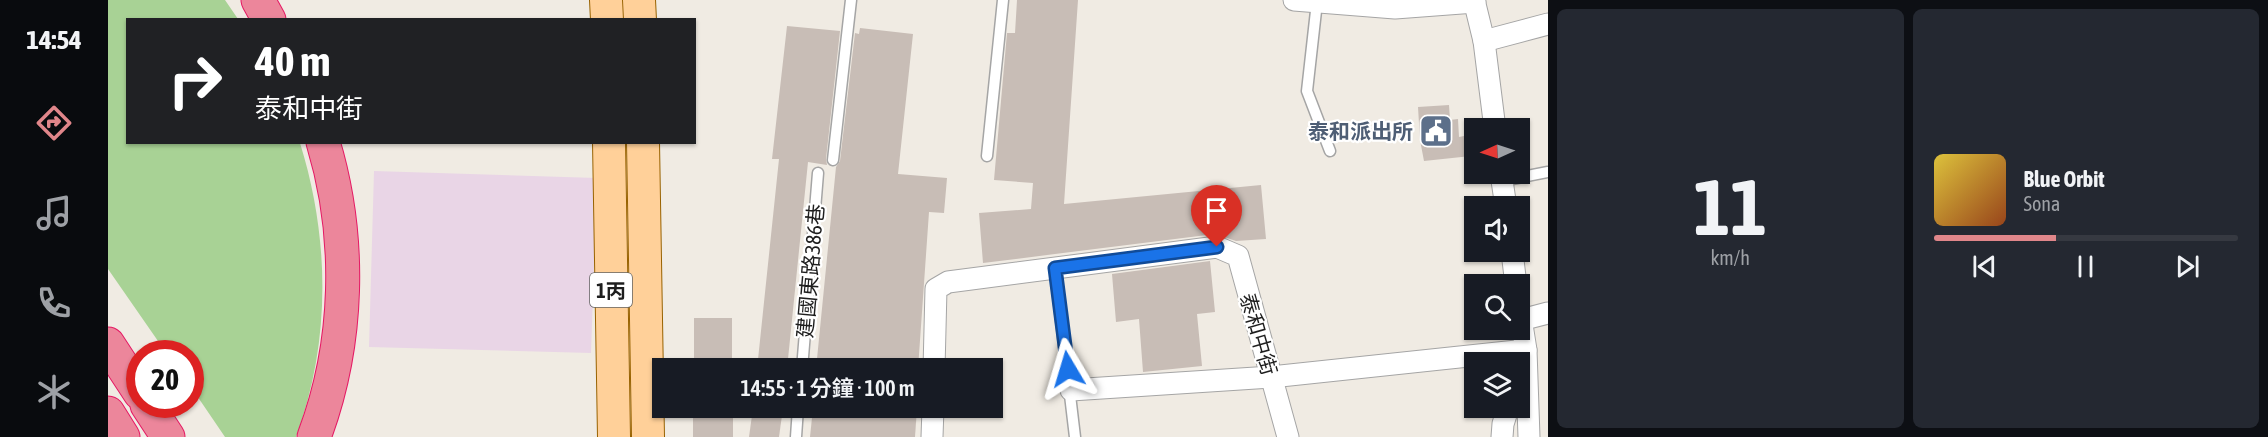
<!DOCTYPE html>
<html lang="zh-TW">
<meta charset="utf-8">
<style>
:root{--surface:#171b24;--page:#242831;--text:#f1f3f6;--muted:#9ea1a6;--line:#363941;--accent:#e0868a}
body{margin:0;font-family:"Asap Condensed","Noto Sans TC",sans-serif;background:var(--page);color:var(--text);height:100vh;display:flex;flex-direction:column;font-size:22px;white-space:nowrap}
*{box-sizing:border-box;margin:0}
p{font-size:20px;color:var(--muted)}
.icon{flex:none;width:33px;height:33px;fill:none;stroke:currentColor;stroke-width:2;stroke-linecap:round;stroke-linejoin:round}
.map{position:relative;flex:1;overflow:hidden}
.details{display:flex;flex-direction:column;gap:9px;padding:9px;background:#0d0f14;width:720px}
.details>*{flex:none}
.guide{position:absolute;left:18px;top:18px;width:570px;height:126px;border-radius:0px;box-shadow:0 2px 4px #0004;background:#202124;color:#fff;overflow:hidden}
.needle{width:39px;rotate:267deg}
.buttons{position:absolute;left:1356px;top:118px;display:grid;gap:12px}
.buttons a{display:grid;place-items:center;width:66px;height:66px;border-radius:0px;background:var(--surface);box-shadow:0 2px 4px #0004;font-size:30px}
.speed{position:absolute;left:18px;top:340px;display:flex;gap:12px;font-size:30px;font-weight:700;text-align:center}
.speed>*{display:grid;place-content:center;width:78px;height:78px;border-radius:50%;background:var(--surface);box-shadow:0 2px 4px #0004;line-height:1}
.speed .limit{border:9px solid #d22;background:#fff;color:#111}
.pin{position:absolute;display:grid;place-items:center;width:51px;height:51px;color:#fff;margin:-62px -26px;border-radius:50% 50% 50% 0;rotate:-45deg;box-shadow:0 0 6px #0007}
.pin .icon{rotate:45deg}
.me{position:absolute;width:66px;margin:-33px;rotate:353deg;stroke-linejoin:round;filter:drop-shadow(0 0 4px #0008)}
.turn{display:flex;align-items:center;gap:21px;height:126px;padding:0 30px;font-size:27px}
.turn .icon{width:78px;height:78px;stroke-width:2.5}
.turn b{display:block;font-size:42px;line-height:51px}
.details .widget{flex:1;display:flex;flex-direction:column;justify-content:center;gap:9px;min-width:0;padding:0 21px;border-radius:9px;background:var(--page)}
.details .dial{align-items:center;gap:0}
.dial b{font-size:78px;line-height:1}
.song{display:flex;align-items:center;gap:18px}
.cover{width:72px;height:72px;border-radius:9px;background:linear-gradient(135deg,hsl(50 70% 55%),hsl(20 70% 35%))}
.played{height:6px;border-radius:3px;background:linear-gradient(90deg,var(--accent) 40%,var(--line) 40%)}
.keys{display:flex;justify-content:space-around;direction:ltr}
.details .tiles{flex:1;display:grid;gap:9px;grid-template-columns:repeat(2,1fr)}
.trip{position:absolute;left:544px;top:358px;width:351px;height:60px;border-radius:0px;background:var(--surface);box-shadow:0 2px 4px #0004;font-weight:600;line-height:60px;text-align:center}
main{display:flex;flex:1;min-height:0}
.tab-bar{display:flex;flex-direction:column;width:108px;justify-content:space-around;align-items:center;background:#090b0e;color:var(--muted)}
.tab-bar .icon{width:42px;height:42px}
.tab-bar .current{color:var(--accent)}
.tab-bar b{font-size:27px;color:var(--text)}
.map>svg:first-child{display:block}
.industrial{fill:#e9d5e6}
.forest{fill:#a8d295}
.building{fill:#c8bdb6}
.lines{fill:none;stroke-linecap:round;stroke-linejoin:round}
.service-casing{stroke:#a5a5a5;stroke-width:13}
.minor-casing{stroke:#a5a5a5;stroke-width:23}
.primary-casing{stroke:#986200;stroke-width:34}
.motorway-casing{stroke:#e51964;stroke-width:35}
.service{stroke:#fff;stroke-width:10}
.minor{stroke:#fff;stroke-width:21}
.primary{stroke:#ffd099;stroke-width:32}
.motorway{stroke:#ec869b;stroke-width:33}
.route-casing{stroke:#114b97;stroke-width:15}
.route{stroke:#1a73e8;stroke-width:10}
.labels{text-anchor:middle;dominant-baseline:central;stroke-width:4.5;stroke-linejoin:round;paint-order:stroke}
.shield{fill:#fff;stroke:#626262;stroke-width:1.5}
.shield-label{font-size:20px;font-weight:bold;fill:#1e1e1e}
.service-label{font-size:21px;font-weight:bold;fill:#4e5e75;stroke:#fff;text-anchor:end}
.street-label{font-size:21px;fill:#1e1e1e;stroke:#fff}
</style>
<main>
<nav class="tab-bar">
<b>14:54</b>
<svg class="icon current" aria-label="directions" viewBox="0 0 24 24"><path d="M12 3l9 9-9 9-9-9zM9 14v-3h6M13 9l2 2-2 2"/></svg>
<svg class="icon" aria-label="music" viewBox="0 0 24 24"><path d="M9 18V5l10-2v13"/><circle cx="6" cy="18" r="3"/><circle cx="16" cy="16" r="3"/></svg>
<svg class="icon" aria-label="phone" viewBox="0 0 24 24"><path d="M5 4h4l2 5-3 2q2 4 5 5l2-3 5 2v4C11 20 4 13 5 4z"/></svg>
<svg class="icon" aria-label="climate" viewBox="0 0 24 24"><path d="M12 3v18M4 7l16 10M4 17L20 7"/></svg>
</nav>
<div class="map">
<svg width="1440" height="437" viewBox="0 0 1440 437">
<rect width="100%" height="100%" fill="#f0ebe3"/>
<polygon class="industrial" points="266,171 489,178 483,353 261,347"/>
<path class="forest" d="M0,0h117l13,19 -110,1v122l172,1c30,96 31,199 -4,294h-71l-34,-50 -1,-33h-23l-59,-85z"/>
<g class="building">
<polygon points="909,0 970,0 956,204 1153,185 1158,239 1128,241 1107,234 875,263 871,213 923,209 925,183 886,180 899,33 907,33"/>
<polygon points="679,26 732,31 718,159 719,165 700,162 679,369 649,369 671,159 664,159"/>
<polygon points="752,28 805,34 790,174 839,178 836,213 821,212 810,369 708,369 728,167 732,161 747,33 751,34"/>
<polygon points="1341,105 1342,120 1350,119 1351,137 1361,135 1363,156 1316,161 1312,140 1310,107"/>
<polygon points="1102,261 1107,312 1089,314 1094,366 1035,372 1031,319 1008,322 1004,274"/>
<rect x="586" y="318" width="38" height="51"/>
<rect x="585" y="408" width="40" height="29"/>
<polygon points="645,408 675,408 671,437 641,437"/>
<polygon points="705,408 809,408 807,437 702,437"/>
</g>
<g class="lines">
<g class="service-casing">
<g id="service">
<polyline points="1209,2 1199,91 1222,151"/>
<polyline points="879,156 895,0"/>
<polyline points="725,160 743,0"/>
<polyline points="1394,181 1440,172"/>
<polyline points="947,269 967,437"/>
<polyline points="694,369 710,173"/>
<polyline points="688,437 690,408"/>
</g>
</g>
<g class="minor-casing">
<g id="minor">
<polyline points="1186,0 1287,8 1367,2"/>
<polyline points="1366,0 1376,41 1387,129"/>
<polyline points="1376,41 1440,24"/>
<polyline points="1393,174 1398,207"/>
<polyline points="1404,252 1408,285"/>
<polyline points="1412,312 1418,350 1421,437"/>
<polyline points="1413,320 1440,313"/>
<polyline points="826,369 828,289 840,282 1109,247 1130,256 1180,437"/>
<polyline points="963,390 1163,377 1418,350 1412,370"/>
<polyline points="824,437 825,408"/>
<polyline points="1394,437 1395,424 1400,408"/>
</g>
</g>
<g class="primary-casing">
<g id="primary">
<polyline points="498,0 499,20"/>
<polyline points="531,0 532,20"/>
<polyline points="501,142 506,437"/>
<polyline points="535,142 540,437"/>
</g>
</g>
<g class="motorway-casing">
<g id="motorway">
<polyline points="150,0 161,20"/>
<polyline points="0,344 32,393"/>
<polyline points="39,405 60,437"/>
<polyline points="0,413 15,437"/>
<path d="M206,437c35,-93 38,-199 9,-295"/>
</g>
</g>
<use href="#service" class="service"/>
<use href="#minor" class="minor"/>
<use href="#primary" class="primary"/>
<use href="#motorway" class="motorway"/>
</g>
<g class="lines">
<g class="route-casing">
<polyline id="route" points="960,369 947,268 1109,247"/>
</g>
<use href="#route" class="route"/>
</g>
<defs>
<g id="civic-square" transform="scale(1.725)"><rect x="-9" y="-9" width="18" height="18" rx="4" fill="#5c6f8a" stroke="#fff"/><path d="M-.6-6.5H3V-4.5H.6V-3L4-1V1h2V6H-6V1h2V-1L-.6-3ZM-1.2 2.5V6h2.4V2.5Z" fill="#fff"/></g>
</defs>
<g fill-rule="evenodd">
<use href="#civic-square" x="1328" y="131"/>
</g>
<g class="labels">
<rect class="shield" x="482" y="273" width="42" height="34" rx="4.5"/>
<g class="shield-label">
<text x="503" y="290">1丙</text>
</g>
<g class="service-label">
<text x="1305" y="131">泰和派出所</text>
</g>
<g class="street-label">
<text transform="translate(702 271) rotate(-85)">建國東路386巷</text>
<text transform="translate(1151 334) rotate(74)">泰和中街</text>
</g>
</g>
</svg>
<div class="buttons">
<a><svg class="needle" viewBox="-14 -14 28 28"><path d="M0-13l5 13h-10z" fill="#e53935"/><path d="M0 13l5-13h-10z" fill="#9ea1a6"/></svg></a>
<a><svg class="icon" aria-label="sound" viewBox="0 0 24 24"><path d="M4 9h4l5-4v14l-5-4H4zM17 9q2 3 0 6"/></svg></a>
<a><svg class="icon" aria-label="search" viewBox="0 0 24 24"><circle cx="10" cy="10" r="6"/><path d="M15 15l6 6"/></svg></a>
<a><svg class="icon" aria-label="layers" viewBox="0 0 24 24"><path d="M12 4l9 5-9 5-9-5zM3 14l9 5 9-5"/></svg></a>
</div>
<div class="speed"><div class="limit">20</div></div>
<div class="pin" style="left:1109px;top:247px;background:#d93025"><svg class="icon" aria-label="arrive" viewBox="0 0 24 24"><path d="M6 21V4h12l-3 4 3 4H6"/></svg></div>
<svg class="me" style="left:960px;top:369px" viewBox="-20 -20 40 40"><path d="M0-17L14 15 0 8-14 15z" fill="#1a73e8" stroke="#fff" stroke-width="4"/></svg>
<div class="trip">14:55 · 1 分鐘 · 100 m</div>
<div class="guide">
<div class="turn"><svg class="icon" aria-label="right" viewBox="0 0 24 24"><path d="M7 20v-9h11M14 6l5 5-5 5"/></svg><div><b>40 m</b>泰和中街</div></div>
</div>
</div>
<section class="details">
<div class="tiles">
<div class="widget dial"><b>11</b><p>km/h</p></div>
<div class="widget">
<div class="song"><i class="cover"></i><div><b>Blue Orbit</b><p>Sona</p></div></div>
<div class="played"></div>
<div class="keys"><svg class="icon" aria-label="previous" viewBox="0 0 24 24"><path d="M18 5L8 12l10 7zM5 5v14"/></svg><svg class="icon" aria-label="pause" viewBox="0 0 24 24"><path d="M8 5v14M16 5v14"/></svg><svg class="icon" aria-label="next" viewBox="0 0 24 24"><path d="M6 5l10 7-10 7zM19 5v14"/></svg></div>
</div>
</div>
</section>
</main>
